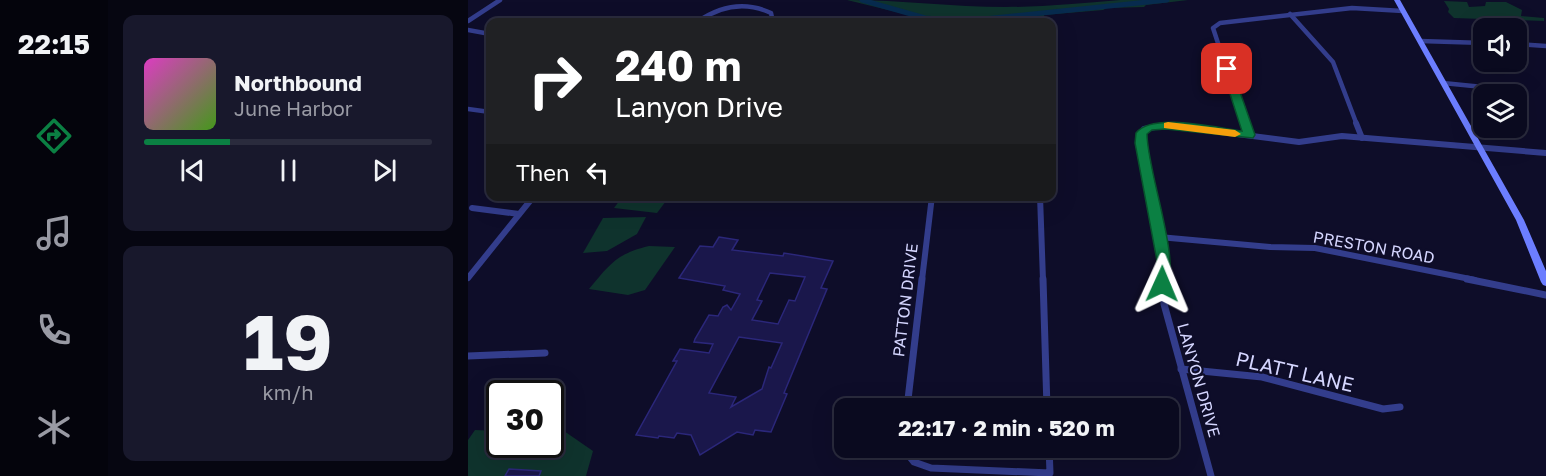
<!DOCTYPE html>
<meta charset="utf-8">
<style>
:root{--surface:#0a0a1f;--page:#18182c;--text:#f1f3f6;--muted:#999aa4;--line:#2a2b3d;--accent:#0b8043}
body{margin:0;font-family:"Golos Text",sans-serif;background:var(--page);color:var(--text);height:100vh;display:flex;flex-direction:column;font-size:22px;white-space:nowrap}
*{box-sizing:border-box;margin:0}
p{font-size:20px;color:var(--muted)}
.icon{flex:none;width:33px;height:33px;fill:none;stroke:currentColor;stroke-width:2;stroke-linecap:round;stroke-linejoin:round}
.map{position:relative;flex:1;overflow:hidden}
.panel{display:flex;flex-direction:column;gap:15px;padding:15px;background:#060611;width:360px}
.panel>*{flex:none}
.top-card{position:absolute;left:18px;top:18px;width:570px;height:183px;border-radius:12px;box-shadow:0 6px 24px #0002,0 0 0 2px var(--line);background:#202124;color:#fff;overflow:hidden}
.buttons{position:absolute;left:1005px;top:18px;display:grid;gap:12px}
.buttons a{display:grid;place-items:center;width:54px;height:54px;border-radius:12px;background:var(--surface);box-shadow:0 6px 24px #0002,0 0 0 2px var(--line);font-size:30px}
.speed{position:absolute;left:18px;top:380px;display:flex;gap:12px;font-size:30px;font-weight:700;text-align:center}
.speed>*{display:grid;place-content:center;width:78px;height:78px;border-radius:50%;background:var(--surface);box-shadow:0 6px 24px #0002,0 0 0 2px var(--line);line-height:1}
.speed .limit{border:3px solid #111;border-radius:9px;background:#fff;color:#111}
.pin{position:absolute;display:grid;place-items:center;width:51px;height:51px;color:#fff;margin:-26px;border-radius:12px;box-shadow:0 3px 9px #0006}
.me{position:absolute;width:66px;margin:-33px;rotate:1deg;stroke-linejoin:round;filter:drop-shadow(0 0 4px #0008)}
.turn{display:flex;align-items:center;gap:21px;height:126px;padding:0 30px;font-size:27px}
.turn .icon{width:78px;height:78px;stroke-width:2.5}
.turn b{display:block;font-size:42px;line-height:51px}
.then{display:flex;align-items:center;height:57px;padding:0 30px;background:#0003;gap:12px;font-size:22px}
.panel .tile{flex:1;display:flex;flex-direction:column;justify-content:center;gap:9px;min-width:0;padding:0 21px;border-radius:12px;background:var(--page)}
.panel .dial{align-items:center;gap:0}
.dial b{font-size:78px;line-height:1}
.song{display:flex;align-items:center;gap:18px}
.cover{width:72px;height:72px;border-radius:9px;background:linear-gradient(135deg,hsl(310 70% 55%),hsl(100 70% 35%))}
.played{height:6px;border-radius:3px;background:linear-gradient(90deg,var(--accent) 30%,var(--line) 30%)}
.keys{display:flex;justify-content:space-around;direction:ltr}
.trip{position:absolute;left:366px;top:398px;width:345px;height:60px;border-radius:12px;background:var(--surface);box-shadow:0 6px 24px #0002,0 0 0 2px var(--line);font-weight:700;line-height:60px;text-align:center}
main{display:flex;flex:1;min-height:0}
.dock{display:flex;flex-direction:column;width:108px;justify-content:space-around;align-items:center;background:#04040c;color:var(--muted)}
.dock .icon{width:42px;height:42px}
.dock .current{color:var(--accent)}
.dock b{font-size:27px;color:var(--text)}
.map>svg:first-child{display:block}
.green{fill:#0f332d}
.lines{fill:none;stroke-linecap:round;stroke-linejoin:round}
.canal{stroke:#072b4e;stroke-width:5}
.building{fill:#1a174b;stroke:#2b277a;stroke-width:1.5;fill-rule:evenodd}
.street-far2{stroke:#333d8c;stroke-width:4.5}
.street-far1{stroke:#333d8c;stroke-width:6}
.street{stroke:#333d8c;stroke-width:7}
.secondary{fill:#6c7eff;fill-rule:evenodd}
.route{fill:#0b8043;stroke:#07532c;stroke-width:1.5}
.slow{fill:#f59e0b}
.labels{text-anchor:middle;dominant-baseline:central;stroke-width:4.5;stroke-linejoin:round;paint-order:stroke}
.street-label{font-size:16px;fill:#d5d6ff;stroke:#0e0d29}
.near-street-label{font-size:20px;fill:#d5d6ff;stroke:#0e0d29}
</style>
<main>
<nav class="dock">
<b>22:15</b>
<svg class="icon current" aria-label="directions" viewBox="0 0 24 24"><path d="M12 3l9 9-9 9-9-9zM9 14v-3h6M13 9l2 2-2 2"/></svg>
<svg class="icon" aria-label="music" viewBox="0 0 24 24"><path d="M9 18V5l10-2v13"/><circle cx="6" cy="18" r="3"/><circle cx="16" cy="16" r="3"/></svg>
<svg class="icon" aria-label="phone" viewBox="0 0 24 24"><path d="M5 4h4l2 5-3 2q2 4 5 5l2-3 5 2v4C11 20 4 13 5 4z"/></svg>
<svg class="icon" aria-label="climate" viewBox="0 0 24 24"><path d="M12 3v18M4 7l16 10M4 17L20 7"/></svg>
</nav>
<section class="panel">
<div class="tile">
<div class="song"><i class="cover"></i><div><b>Northbound</b><p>June Harbor</p></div></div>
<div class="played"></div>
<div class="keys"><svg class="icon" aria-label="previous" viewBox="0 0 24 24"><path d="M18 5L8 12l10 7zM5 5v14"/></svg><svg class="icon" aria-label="pause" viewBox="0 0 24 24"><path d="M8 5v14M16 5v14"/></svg><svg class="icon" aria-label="next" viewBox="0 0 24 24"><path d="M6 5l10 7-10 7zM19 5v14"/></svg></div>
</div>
<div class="tile dial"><b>19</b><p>km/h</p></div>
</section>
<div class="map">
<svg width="1078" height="476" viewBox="0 0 1078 476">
<rect width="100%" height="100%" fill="#0e0d29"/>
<g class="green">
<path d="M379,0c54,0 106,7 159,7 38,0 76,-4 114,-7 23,0 46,0 68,0l-42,5 -2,2 -37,1 -4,2 -59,5v6l-2,-5 -15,1 -3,3 -7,-2 -38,4h-42z"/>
<polygon points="976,1 999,2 1001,7 1017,6 1018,2 1038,2 1054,10 1053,16 1076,18 1076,21 986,18 980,12 981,9"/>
<polygon points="155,196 201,196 201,197 189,213 146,208"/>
<polygon points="178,217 169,234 139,251 115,253 135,218"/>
<path d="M181,246l26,1 -30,43 -17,5 -39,-6c21,-25 27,-35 60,-43z"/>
<polygon points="7,430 31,431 32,444 82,444 83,432 96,431 125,451 118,476 0,476 0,440"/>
</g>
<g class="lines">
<polyline class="canal" points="394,0 457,18 497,21 699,0"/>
</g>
<g class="building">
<path d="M251,237l19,3 -6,10 51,6 1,-3 49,8 -12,27 6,1 -43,104 3,1 -16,38 -16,-2 -2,5 -16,-3 -37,23 -9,-20 -14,-2 -3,5 -15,-2 -1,2 -22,-3 41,-74h-4l7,-12 29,4 4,-9 -19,-2 1,-3 14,-24 9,1 5,-9 4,-2 4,5 9,-16 -17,-4 2,-4 -46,-8 21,-32 13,1zM302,273l35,4 -10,24 -6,-1 -11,24 -26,-4 10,-19 -5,-1zM271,337l43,6 -11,25 -2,-1 -7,22 -31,18 5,-10 -27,-4z"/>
<polygon points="41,469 73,471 71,476 37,476"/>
</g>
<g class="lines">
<g class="street-far2">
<polyline points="822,14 865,62 889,125"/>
<polyline points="0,21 32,0"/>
<path d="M229,22c23,-16 48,-21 74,-9l2,9"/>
<polyline points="0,30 22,34"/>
<polyline points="952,41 1016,43"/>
<polyline points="1048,44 1078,46"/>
<polyline points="975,83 1025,88"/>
<polyline points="0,109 22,112"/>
<polyline points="777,125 745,28 752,23 884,8 935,11"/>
</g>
<g class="street-far1">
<polyline points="777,123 781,135"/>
<polyline points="888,123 894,138"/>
<polyline points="572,196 575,280"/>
<polyline points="4,208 51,214"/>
<polyline points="691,237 802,247 847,248 1007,280"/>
<polyline points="0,278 66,196"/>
<polyline points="454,280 464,196"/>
<polyline points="695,280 694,254 673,143 676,129 698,125 831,142 874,136 1078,153"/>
</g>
<g class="street">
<polyline points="575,279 579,408"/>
<polyline points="695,279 696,304 743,476"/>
<polyline points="999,279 1078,295"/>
<polyline points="0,356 77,353"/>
<polyline points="713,369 794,377 915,409 932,407"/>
<polyline points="439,408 454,279"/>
<polyline points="434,447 446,462 463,468 582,473 581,447"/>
</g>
<polygon class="secondary" points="926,0 932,0 1056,220 1078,271 1078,286 1075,285 1073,282 1048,220"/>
</g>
<path class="route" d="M759,66l5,3 23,66 -2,3 -87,-9 -14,1 -5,4c0,36 34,127 20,154h-10l-2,-4 2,-23 -22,-118 1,-10c17,-21 80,-5 106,-2l-20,-62z"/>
<polygon class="slow" points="700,122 767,130 773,134 767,137 696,128 696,123"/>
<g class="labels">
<g class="street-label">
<text transform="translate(906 247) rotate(10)">PRESTON ROAD</text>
<text transform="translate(437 300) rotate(-83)">PATTON DRIVE</text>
<text transform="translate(731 380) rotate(74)">LANYON DRIVE</text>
</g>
<g class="near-street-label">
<text transform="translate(827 371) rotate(13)">PLATT LANE</text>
</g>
</g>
</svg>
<div class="buttons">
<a><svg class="icon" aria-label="sound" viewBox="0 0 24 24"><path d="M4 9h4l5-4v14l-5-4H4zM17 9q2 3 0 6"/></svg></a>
<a><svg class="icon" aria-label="layers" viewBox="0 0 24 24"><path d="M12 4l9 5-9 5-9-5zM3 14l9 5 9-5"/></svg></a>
</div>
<div class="speed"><div class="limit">30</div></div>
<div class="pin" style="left:759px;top:69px;background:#d93025"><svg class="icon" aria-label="arrive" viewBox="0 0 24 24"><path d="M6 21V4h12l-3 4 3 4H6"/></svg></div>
<svg class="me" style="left:694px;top:284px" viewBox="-20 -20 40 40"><path d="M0-17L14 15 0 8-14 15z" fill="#0b8043" stroke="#fff" stroke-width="4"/></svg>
<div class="trip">22:17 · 2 min · 520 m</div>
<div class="top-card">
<div class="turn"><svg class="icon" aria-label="right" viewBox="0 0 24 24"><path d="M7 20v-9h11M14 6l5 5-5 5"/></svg><div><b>240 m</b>Lanyon Drive</div></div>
<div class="then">Then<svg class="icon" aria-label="left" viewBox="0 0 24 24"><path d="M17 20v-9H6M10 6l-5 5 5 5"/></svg></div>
</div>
</div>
</main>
